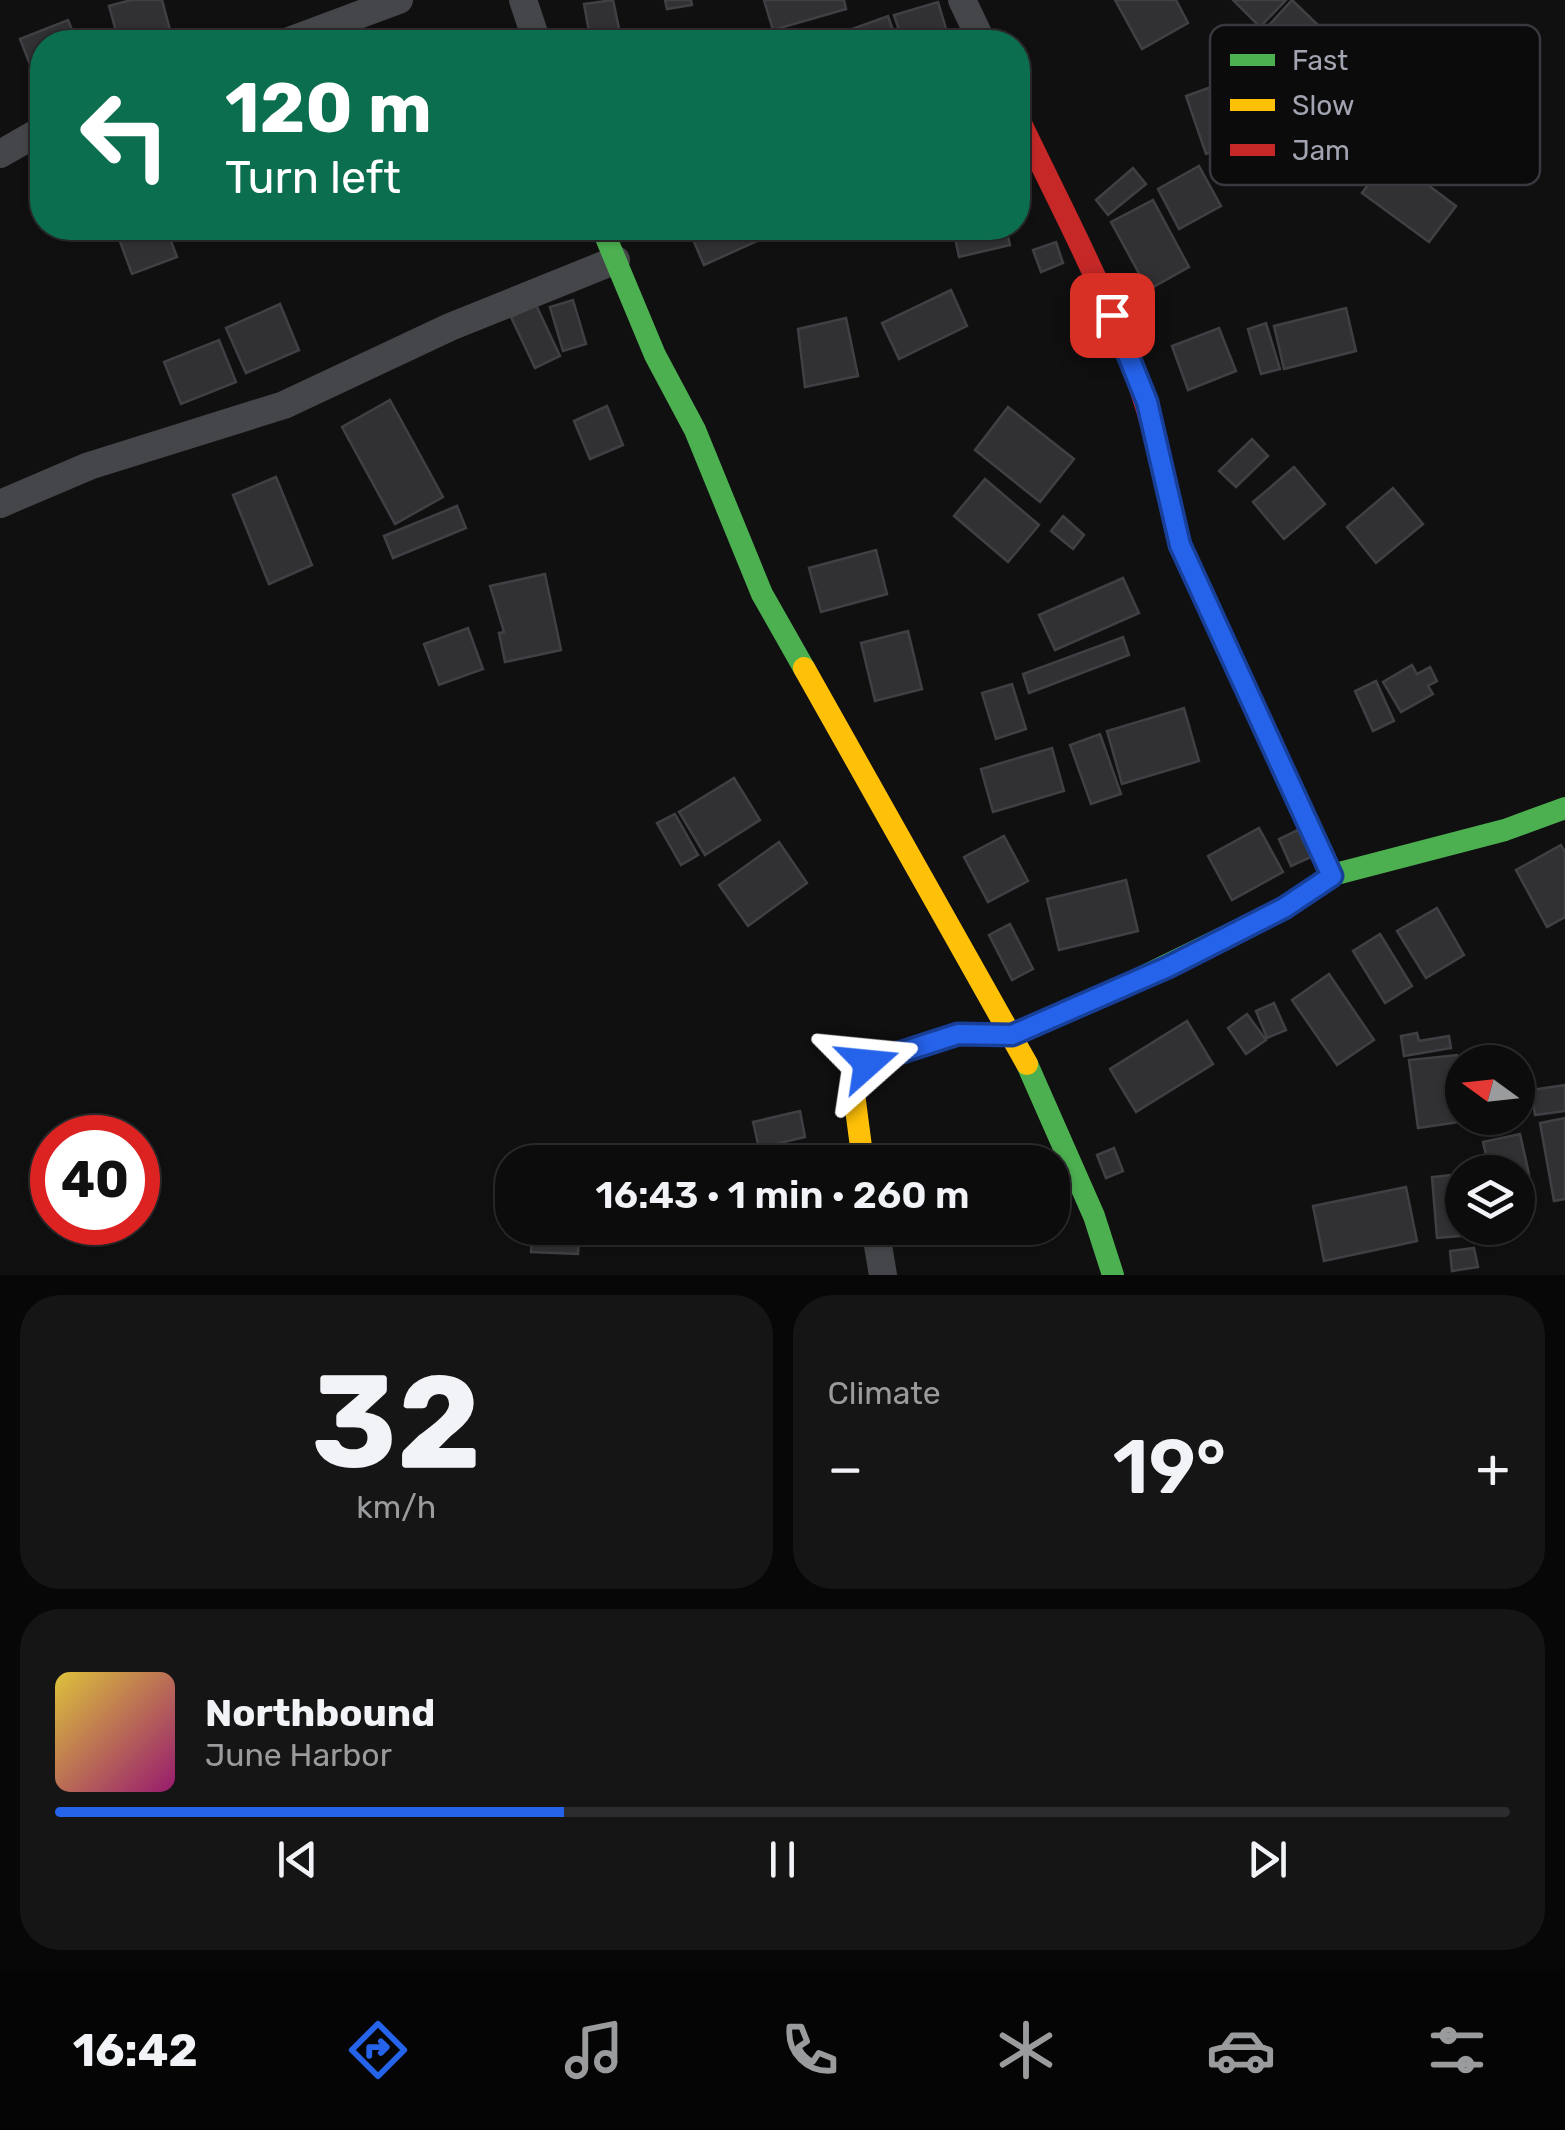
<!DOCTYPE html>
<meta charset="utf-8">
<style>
:root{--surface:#0c0c0d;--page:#151516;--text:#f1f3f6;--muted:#9a9b9d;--line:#2c2c2e;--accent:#2563eb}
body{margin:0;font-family:Rubik,sans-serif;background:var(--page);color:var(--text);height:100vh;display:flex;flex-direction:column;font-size:38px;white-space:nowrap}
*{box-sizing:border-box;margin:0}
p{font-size:32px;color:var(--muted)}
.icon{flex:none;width:55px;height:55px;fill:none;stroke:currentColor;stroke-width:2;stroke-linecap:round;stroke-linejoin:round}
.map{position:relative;height:1275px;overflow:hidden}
.drawer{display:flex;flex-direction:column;gap:20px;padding:20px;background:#070707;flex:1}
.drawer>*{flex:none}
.hud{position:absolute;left:30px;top:30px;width:1000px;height:210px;border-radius:40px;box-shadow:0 2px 8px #0004,0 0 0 2px var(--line);background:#0b6e4f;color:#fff;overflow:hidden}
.needle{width:65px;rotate:285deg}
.tools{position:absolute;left:1445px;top:1045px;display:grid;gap:20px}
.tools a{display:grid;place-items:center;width:90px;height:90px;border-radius:50%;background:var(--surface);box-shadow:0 2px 8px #0004,0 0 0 2px var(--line);font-size:50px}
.speed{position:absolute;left:30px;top:1115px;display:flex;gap:20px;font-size:50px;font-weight:700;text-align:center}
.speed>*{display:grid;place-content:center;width:130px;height:130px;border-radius:50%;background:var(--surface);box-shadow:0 2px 8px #0004,0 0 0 2px var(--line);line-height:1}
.speed .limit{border:15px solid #d22;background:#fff;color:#111}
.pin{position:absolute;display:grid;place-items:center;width:85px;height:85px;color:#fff;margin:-42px;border-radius:20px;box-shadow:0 5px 15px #0006}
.me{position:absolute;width:110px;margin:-55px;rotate:72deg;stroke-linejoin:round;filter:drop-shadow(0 0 8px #0008)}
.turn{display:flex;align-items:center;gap:35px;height:210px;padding:0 30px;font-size:45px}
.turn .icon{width:130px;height:130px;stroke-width:2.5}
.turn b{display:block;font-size:70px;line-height:85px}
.big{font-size:75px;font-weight:600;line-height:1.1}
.drawer .tile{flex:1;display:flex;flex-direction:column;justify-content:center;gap:15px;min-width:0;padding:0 35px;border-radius:40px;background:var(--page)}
.drawer .dial{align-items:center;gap:0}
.dial b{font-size:130px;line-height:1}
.song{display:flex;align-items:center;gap:30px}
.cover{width:120px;height:120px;border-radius:15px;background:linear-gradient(135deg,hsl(50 70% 55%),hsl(320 70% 35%))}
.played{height:10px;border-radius:5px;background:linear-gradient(90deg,var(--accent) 35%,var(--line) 35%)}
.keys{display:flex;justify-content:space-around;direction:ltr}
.heat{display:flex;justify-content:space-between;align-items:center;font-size:55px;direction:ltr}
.drawer .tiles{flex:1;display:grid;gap:20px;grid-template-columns:1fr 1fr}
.tile:last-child{grid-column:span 2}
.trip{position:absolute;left:495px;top:1145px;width:575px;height:100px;border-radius:40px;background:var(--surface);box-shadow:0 2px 8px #0004,0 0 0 2px var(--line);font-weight:600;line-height:100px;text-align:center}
.tab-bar{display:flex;height:160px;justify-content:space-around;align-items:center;background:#050505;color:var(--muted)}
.tab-bar .icon{width:70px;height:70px}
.tab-bar .selected{color:var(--accent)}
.tab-bar b{font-size:45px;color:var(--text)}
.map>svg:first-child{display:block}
.building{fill:#313133;stroke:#404044;stroke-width:2.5}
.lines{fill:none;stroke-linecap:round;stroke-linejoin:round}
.street{stroke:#454649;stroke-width:28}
.fast{stroke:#4caf50;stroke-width:22}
.slow{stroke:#ffc107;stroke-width:22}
.jam{stroke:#c62828;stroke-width:22}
.route-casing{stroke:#184099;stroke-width:25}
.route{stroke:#2563eb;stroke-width:18}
.key{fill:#0b0b0c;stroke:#38393e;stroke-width:2.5}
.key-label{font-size:28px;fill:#a2a5b1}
</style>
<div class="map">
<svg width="1565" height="1275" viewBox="0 0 1565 1275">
<rect width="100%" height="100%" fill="#101011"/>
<g class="building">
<polygon points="131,0 162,0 173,41 119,42 109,6"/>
<polygon points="613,0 621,38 591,42 584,4"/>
<polygon points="665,0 691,0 692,5 667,9"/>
<polygon points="764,0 844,0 846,9 773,30"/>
<polygon points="1115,0 1176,0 1188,23 1142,49"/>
<polygon points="1233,0 1286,0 1260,27"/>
<polygon points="1292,0 1319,26 1277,70 1251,45"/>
<polygon points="938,2 950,42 903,42 894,15"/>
<polygon points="888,16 897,42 816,42"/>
<polygon points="68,20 77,42 42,42 42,83 38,85 20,39"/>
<polygon points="1233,79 1254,136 1206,154 1186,96"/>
<polygon points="1389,156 1456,206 1429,242 1362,193"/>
<polygon points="1199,166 1221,206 1179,229 1158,189"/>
<polygon points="1133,168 1146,184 1108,215 1096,200"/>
<polygon points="1153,200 1189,267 1148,290 1111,222"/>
<polygon points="115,228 166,228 177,257 132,274"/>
<polygon points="688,228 786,228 704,265"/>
<polygon points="953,228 1006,228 1010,245 959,257"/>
<polygon points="1056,242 1063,263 1041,272 1033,250"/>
<polygon points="951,290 967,326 899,359 882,323"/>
<polygon points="573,300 586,344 563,351 550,307"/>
<polygon points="280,304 299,350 246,373 226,328"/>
<polygon points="1142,304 1146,317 1134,321 1130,309"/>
<polygon points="536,305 560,356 535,368 511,317"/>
<polygon points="1346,308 1356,351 1284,369 1274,326"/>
<polygon points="846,318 858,376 805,387 798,329"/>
<polygon points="1266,323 1280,369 1261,374 1248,329"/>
<polygon points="1219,328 1236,371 1188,390 1172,346"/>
<polygon points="219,340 236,382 181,404 164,362"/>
<polygon points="390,400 443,497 395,524 342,427"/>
<polygon points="607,406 623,445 590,459 574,421"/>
<polygon points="1008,407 1074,459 1040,502 975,450"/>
<polygon points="1252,439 1268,456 1236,487 1219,471"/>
<polygon points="1294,467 1325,504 1284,539 1253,502"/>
<polygon points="276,477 312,565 269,584 233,495"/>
<polygon points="985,479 1039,525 1008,562 954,516"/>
<polygon points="1393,488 1423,524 1376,563 1347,527"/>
<polygon points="457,506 466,528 393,558 384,536"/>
<polygon points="1063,516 1084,535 1073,549 1051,531"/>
<polygon points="876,550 887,594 821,612 809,568"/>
<polygon points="545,574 561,650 505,662 499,633 504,632 490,586"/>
<polygon points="1123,578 1139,613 1055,650 1039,615"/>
<polygon points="468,628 483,669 439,685 424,644"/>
<polygon points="908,631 922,689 875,701 861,643"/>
<polygon points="1123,637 1129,655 1029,693 1023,674"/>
<polygon points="1412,665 1417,674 1430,667 1437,681 1428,686 1433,694 1401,712 1383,682"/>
<polygon points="1376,681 1394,721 1373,731 1355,691"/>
<polygon points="1012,684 1026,729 996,739 982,693"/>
<polygon points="1184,708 1199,761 1122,784 1107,731"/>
<polygon points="1100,734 1121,794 1091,804 1070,745"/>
<polygon points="1052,748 1064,791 993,812 981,769"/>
<polygon points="734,778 760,820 705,855 679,812"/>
<polygon points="675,814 698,855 681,865 657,823"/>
<polygon points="1259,828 1283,872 1232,900 1208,856"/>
<polygon points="1298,830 1311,857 1291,866 1279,839"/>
<polygon points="1004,836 1028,881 988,902 964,857"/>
<polygon points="779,842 807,883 748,926 719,885"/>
<polygon points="1561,845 1565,852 1565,917 1547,927 1516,870"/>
<polygon points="1126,880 1138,931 1059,950 1047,899"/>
<polygon points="1437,908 1464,955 1426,978 1397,931"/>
<polygon points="1010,924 1033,969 1012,980 989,935"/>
<polygon points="1380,934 1412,986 1385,1003 1353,951"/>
<polygon points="1329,974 1374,1040 1337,1065 1292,1000"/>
<polygon points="1274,1003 1286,1030 1267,1038 1256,1011"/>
<polygon points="1247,1014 1266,1040 1246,1054 1228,1028"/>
<polygon points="1187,1021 1213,1064 1136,1112 1110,1069"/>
<polygon points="1417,1033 1419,1041 1449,1036 1451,1048 1404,1056 1401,1036"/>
<polygon points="1457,1055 1466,1121 1418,1128 1409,1060"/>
<polygon points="1565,1085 1565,1111 1535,1115 1531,1090"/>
<polygon points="800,1111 805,1137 759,1148 753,1122"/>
<polygon points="1565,1118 1565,1199 1554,1201 1540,1123"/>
<polygon points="1520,1134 1529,1174 1490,1172 1483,1142"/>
<polygon points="1114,1148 1123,1171 1106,1178 1097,1155"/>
<polygon points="1462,1174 1462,1228 1486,1228 1486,1234 1437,1238 1432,1177"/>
<polygon points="1406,1187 1417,1241 1324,1261 1313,1206"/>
<polygon points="532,1228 579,1228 578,1254 531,1252"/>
<polygon points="1474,1248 1478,1267 1452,1271 1450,1251"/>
</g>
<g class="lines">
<g class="street">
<polyline points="523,0 537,42"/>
<polyline points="962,0 982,42"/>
<polyline points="286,42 399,0"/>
<polyline points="0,154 42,130"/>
<polyline points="0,504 89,466 284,405 450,327 616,260"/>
<polyline points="875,1228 883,1275"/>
</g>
<g class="fast">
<polyline points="602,228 655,355 695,430 762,594 804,668"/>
<polyline points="1126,985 1283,908 1332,875 1505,830 1565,808"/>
<polyline points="1027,1064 1094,1216 1113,1275"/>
</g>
<g class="slow">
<polyline points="1159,455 1179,545 1332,875"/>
<polyline points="804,668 1027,1064"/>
<polyline points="863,1162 853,1086 868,1063 958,1034 1012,1035 1126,985"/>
</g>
<path class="jam" d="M1018,117c52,110 114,219 141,338"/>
</g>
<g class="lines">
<g class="route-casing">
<polyline id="route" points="868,1063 958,1034 1012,1035 1168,967 1284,908 1332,876 1180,545 1147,402 1112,315"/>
</g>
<use href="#route" class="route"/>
</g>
<rect x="1210" y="25" width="330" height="160" rx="15" class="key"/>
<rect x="1230" y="54" width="45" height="12" fill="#4caf50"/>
<rect x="1230" y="99" width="45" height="12" fill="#ffc107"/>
<rect x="1230" y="144" width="45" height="12" fill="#c62828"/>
<g class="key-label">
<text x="1292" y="70">Fast</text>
<text x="1292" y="115">Slow</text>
<text x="1292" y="160">Jam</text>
</g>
</svg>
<div class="tools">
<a><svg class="needle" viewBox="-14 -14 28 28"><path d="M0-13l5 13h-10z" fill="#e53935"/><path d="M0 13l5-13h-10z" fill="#9a9b9d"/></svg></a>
<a><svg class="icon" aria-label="layers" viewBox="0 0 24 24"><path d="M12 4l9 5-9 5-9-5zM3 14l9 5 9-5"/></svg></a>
</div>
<div class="speed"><div class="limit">40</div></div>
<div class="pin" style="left:1112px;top:315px;background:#d93025"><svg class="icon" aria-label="arrive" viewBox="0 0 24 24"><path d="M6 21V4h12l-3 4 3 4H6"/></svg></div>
<svg class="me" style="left:868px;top:1063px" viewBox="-20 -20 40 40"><path d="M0-17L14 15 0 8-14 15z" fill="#2563eb" stroke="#fff" stroke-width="4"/></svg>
<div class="trip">16:43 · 1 min · 260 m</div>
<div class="hud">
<div class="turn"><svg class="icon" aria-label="left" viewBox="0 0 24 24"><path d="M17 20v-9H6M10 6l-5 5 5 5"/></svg><div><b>120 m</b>Turn left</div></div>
</div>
</div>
<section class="drawer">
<div class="tiles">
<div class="tile dial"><b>32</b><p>km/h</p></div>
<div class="tile"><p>Climate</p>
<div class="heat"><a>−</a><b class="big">19°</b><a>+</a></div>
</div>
<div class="tile">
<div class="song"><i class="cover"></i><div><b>Northbound</b><p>June Harbor</p></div></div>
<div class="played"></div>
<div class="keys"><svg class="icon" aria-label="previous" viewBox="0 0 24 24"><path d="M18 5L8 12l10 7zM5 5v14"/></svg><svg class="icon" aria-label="pause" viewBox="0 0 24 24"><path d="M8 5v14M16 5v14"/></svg><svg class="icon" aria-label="next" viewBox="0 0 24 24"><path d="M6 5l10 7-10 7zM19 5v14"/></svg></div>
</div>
</div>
</section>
<nav class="tab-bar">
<b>16:42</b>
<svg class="icon selected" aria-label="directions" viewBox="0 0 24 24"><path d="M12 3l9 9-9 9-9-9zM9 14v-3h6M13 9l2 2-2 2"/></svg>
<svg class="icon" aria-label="music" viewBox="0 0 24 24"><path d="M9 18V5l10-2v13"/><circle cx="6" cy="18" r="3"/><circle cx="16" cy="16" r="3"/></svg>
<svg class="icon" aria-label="phone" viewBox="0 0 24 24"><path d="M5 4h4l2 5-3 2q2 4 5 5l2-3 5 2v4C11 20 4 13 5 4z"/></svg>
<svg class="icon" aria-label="climate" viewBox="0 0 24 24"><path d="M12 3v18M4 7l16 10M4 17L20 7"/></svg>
<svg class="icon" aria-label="car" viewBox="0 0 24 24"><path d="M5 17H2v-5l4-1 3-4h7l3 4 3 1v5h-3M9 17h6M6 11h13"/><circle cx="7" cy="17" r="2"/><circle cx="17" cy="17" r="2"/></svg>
<svg class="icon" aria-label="filters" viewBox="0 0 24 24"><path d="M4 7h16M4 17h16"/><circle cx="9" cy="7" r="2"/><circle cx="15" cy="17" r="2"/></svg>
</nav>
